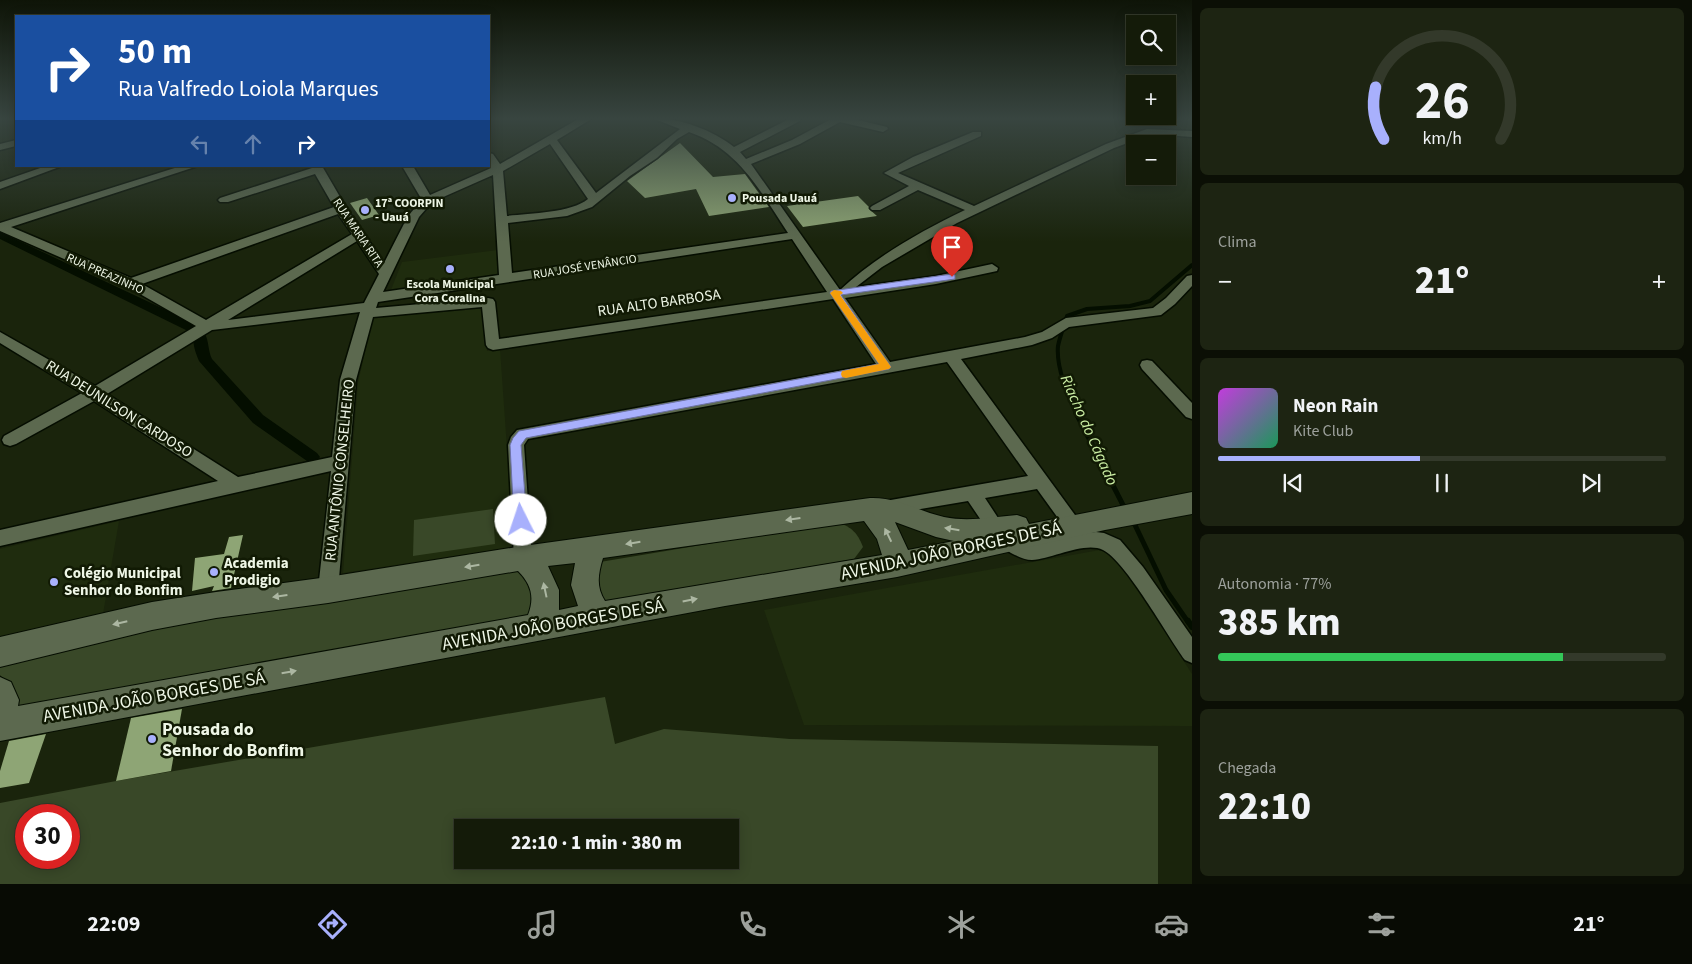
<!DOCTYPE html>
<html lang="pt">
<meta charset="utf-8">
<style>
:root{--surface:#141b09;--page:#1d2412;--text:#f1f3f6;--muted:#9da19c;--line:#33392a;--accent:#a8b0fc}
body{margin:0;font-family:"Source Sans 3",sans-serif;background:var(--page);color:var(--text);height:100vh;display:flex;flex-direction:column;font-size:19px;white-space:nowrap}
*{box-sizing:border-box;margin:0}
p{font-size:16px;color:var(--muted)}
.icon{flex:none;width:28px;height:28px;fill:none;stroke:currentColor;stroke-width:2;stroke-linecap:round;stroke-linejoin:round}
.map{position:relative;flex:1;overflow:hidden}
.panel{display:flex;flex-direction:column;gap:8px;padding:8px;background:#0b0f05;width:500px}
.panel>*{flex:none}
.banner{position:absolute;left:15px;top:15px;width:475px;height:152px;border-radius:0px;box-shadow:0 2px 12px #0003,0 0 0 1px var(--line);background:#1a4fa0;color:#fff;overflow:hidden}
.buttons{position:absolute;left:1126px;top:15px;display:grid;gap:10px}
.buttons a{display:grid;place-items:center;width:50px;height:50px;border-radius:0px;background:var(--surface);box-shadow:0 2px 12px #0003,0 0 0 1px var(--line);font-size:25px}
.speed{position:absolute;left:15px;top:804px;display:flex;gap:10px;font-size:25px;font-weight:700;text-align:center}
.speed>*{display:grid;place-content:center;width:65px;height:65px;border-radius:50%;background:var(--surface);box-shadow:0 2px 12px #0003,0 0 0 1px var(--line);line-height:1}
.speed .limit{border:8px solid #d22;background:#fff;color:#111}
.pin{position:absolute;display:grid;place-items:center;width:42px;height:42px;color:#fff;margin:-51px -21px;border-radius:50% 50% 50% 0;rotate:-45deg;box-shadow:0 0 5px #0007}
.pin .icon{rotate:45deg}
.me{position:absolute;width:55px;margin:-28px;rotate:356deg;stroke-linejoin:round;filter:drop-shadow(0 0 4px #0008)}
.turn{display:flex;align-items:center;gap:18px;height:105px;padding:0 20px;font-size:22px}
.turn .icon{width:65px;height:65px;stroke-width:2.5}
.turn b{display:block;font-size:35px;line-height:42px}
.lanes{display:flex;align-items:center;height:48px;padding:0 20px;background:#0003;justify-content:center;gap:25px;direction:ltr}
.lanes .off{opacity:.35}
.big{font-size:38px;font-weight:800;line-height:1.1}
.panel .widget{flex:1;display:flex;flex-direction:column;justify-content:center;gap:8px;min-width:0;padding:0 18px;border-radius:8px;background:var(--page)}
.panel .dial{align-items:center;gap:0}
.dial svg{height:130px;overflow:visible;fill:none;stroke:var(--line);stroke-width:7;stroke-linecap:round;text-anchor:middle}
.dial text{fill:var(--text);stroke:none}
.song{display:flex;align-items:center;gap:15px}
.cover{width:60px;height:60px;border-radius:8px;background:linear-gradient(135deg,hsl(290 70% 55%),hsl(150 70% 35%))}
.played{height:5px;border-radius:2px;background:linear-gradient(90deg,var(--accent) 45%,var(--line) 45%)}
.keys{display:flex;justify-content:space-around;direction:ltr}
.heat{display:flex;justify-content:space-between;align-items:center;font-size:28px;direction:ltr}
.charge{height:8px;border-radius:4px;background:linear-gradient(90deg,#34c759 77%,var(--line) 0)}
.trip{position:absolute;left:454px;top:819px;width:285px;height:50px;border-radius:0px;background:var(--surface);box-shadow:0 2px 12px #0003,0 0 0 1px var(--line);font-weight:800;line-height:50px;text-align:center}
.dock{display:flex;height:80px;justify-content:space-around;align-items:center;background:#080b04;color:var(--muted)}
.dock .icon{width:35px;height:35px}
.dock .current{color:var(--accent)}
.dock b{font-size:22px;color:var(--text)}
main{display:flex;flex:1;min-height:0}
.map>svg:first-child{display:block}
.built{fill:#1f2c0e}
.green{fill:#394828;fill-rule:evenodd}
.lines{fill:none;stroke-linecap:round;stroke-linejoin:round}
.stream-far2{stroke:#040e00;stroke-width:4}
.stream-far1{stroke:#040e00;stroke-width:5}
.stream{stroke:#040e00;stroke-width:6}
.canal{fill:#040e00;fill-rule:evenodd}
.building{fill:#8ea575}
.street-casing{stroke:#050d00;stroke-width:3}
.secondary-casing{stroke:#050d00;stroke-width:2}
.street{fill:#5c694f;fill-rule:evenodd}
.secondary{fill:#5c694f;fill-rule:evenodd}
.oneway{fill:#acb7a2}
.route{fill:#a8b0fc;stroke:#6d72a4}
.slow{fill:#f59e0b}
.poi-dot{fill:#a8b0fc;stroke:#111a04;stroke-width:2}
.labels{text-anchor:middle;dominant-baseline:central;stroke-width:5;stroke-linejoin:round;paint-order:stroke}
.far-poi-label{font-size:12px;font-weight:bold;fill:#eef6e6;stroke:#111a04;text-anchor:start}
.far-street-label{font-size:12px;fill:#eef6e6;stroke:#111a04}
.street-label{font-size:15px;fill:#eef6e6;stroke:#111a04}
.poi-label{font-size:15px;font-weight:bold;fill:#eef6e6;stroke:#111a04;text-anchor:start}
.water-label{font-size:16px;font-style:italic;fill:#caeda3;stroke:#111a04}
.near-street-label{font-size:18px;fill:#eef6e6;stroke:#111a04}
.near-poi-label{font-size:18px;font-weight:bold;fill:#eef6e6;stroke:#111a04;text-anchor:start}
</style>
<main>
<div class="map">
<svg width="1192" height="884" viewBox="0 0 1192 884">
<rect width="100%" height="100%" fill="#1a240c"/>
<g class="built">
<polygon points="498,250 501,275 391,290 402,262"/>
<polygon points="482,307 487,351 500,349 514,547 343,573 358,383 373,317"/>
<polygon points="119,521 103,614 0,641 0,549"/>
<polygon points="1111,548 1192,674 1192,726 804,725 764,610"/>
</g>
<g class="green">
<polygon points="493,509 495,544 413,556 414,520"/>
<path d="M838,522c14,6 19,10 25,25l-9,12 -248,43 -10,-9 4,-31z"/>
<polygon points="516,568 539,585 528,619 14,712 6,681 0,675 0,663 199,619"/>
<path d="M605,697l10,47 49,-15 126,10 368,7v138h-1158v-81l116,-22zM26,815h43v43h-43zM462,828h268v32h-268z"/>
</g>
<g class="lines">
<path class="stream-far2" d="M1077,414c-9,-19 -21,-46 -19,-68 2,-10 6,-20 9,-30l20,-7 43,-3 20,-5 42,-36"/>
<g class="stream-far1">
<polyline points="1076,413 1123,505"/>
<polyline points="1135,525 1166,590 1188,622"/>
</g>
<polyline class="stream" points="1188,621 1192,627"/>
<g class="canal">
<polygon points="0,232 200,326 201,329 200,332 190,332 0,239"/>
<path d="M200,333l5,1c4,7 3,17 7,25l51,56 54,38 3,4 -3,4 -5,2 -5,-2 -54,-38 -54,-62c-3,-8 -8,-19 -4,-27z"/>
</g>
</g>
<g class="building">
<polygon points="680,143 713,177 745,174 769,207 709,216 696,189 645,198 627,181"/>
<polygon points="858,196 869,207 869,209 877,216 803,227 787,206"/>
<polygon points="367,198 379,215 362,220 350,203"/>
<polygon points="243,535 231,588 212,591 214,586 192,591 195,558 224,554 229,537"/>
<polygon points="182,709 171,771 116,781 131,718"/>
<polygon points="46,734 29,783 0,788 0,771 9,741"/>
</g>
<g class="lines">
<g class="street-casing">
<g id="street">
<path d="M580,118h13l-36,22 39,53 84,-64 -28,-11c29,0 60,12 82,29l57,-29h11l-2,3 -60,31 6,7 46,-19 41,-22h17l37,9 1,2 -5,3 -43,-10 -40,22 -49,20 89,126c35,-33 81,-59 125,-80l-47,-20 -38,20h-8l-2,-2 2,-2 37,-20 -25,-13 29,-16 60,-25h8v4l-83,37 76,33 132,-62 41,-15 45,2v6l-40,-3 -38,14 -157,75 -75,44 -26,20 80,-11 56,-12 6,4 -1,3 -61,13 -91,14 45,64 135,-25 17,-5 24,-14 87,-10 13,-10 21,-22 5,-1v11l-17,18 -14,11 -92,12 -17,11 -20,7 -71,14 114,156 3,5 -3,5 -6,3 -6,-3 -26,-36 -52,9 19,29 -3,5 -6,3 -6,-3 -21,-31 -83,14 -6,-2 -3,-5 3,-5 6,-2 143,-25 -81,-114 -419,77 -4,6 8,113 -2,6 -7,2 -7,-2 -2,-6 -6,-113 3,-8 6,-7 359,-66 -43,-65 -340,51 -5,-2 -2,-3 -4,-38 -109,10 -17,63 -18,210 -3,6 -7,3 -7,-3 -3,-6 13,-119 -331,75v-16l218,-49 -124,-80 -78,43 -6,2 -6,-2 -2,-4 2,-4 78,-43 -82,-50v-11l95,54 101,-60 -70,-40 -126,-55v-8l181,-57h17l-187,61 120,51 203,-71 -19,-33 -87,28h-8l-2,-2 2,-2 92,-30 -1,-2h11l25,43 37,54 24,-47 14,-16 -20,-34h11l17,29 61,-27 -2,-4v-11l4,1 7,10zM689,132c50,17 71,59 99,101l-276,40 -4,-50 59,-7 25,-9 38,-31 27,-18 20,-19zM550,144l38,55c-17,14 -58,14 -81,17l-4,-45zM493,175l6,100 -116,17 36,-75 13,-15zM338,214l14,20 -146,86 -64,-36zM792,239l35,53 -328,47 -4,-37 -2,-3 -5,-1 -112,10 2,-6zM357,241l22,33 -15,29 -136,17zM360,312l-20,68 -8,77 -94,20 -131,-83 105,-64z"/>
<polygon points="16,140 16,146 0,150 0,144"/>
<polygon points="46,166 62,166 0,189 0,182"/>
<polygon points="1147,360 1152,361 1192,403 1192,419 1186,417 1142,369 1140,365 1142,361"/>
<path d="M1096,532l8,1 16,7 23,27 49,70v26l-7,-3c-17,-23 -60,-100 -82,-110 -18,-9 -51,9 -71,10 -7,0 -15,-4 -21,-7 -6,-4 -11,-5 -14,-12l3,-6 6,-2 26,11 46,-10z"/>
</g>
</g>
<g class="secondary-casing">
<path id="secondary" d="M1192,492v22l-87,16 -208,47 -172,29 -725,135v-64l11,5 8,18 -1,6 510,-91c7,-18 3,-31 -10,-44l-190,32 -112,15 -64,12 -152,37v-30l152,-35 64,-10 112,-15 195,-31 347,-48c27,-1 48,13 74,19 24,5 49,0 73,-2l9,3 3,6zM864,521l13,18 5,16 -277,46c-9,-14 -7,-27 -2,-43zM895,522l41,15 18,4 -46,9zM575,563l-4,22 7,21 -19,4v-20l-11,-24z"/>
</g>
<use href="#street" class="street"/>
<use href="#secondary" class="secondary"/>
</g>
<defs><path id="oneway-solid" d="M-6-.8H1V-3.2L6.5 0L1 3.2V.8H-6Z" transform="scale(1.25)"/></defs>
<g class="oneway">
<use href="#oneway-solid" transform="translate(793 519) rotate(172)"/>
<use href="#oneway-solid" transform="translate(952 529) rotate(-171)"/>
<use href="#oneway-solid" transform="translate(888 535) rotate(-116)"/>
<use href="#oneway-solid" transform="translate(633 543) rotate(171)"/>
<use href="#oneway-solid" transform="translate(472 566) rotate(171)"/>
<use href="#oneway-solid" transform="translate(545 590) rotate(-102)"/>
<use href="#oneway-solid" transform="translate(280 596) rotate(172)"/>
<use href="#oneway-solid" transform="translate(690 600) rotate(-11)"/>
<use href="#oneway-solid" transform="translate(120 623) rotate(167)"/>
<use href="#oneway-solid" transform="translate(289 672) rotate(-10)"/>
</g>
<linearGradient id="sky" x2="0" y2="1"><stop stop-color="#0e1407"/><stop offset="0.49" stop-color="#384540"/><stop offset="1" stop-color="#384540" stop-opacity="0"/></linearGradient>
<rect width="1192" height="242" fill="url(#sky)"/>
<polygon class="route" points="952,274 955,275 955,279 841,295 889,364 891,367 889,369 526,438 521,445 527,520 525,524 521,526 516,524 514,520 510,445 513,438 519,431 879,364 830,293 831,291"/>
<polygon class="slow" points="834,290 841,291 843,293 840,295 889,364 891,367 889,369 846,378 842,377 841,374 842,371 879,364 830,293"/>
<g class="poi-dot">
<circle cx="732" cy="198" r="5"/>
<circle cx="365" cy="210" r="5"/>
<circle cx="450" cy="269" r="5"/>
<circle cx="214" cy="572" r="5"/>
<circle cx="54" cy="582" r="5"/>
<circle cx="152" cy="739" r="5"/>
</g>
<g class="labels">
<g class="far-poi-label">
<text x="742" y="198">Pousada Uauá</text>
<text x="375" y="203">17ª COORPIN<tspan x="375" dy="14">- Uauá</tspan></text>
<text x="450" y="284" text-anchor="middle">Escola Municipal<tspan x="450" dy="14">Cora Coralina</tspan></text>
</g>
<g class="far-street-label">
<text transform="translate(358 233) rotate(56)">RUA MARIA RITA</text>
<text transform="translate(585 267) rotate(-9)">RUA JOSÉ VENÂNCIO</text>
<text transform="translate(105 274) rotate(24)">RUA PREAZINHO</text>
</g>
<g class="street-label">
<text transform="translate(659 303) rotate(-8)">RUA ALTO BARBOSA</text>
<text transform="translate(119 409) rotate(32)">RUA DEUNILSON CARDOSO</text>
<text transform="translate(340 470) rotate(-84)">RUA ANTÔNIO CONSELHEIRO</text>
</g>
<g class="poi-label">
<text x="224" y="563">Academia<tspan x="224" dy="17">Prodigio</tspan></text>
<text x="64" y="573">Colégio Municipal<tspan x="64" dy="17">Senhor do Bonfim</tspan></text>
</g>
<g class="water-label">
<text transform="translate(1089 430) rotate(66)">Riacho do Cágado</text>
</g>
<g class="near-street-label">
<text transform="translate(951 551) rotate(-12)">AVENIDA JOÃO BORGES DE SÁ</text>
<text transform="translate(553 625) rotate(-10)">AVENIDA JOÃO BORGES DE SÁ</text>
<text transform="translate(154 697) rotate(-10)">AVENIDA JOÃO BORGES DE SÁ</text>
</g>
<g class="near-poi-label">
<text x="162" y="729">Pousada do<tspan x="162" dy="21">Senhor do Bonfim</tspan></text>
</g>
</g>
</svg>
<div class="buttons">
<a><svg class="icon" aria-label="search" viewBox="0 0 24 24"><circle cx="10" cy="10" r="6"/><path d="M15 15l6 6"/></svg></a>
<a>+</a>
<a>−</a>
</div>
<div class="speed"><div class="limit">30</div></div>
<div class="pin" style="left:952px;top:277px;background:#d93025"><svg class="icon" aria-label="arrive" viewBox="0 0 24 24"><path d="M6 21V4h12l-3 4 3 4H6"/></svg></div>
<svg class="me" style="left:521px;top:520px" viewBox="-20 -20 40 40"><circle r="19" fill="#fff"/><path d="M0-13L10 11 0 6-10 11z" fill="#a8b0fc"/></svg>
<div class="trip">22:10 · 1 min · 380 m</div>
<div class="banner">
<div class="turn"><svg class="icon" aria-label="right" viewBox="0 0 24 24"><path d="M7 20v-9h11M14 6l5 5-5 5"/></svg><div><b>50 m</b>Rua Valfredo Loiola Marques</div></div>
<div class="lanes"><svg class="icon off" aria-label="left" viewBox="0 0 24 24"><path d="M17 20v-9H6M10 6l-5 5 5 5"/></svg><svg class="icon off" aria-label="ahead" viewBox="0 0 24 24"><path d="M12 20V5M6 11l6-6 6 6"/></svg><svg class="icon" aria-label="right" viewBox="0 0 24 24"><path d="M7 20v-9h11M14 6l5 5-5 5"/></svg></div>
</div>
</div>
<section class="panel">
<div class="widget dial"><svg viewBox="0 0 100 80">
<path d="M14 69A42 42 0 1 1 86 69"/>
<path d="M14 69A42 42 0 0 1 9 37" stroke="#a8b0fc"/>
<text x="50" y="56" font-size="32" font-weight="700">26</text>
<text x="50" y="72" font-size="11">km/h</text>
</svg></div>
<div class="widget"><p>Clima</p>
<div class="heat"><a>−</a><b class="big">21°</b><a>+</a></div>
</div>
<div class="widget">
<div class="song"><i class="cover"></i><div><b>Neon Rain</b><p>Kite Club</p></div></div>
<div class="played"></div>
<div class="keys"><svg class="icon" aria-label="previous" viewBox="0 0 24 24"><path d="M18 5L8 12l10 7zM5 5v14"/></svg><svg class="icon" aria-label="pause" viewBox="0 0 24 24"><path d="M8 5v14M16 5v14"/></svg><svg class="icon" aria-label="next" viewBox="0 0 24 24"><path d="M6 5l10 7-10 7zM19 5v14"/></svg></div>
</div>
<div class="widget"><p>Autonomia · 77%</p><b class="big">385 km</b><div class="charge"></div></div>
<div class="widget"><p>Chegada</p><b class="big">22:10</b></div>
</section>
</main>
<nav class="dock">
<b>22:09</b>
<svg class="icon current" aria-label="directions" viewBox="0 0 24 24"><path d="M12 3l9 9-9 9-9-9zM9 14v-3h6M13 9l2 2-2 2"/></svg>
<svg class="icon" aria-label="music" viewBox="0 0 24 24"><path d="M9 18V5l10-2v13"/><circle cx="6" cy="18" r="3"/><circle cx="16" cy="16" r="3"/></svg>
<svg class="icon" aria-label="phone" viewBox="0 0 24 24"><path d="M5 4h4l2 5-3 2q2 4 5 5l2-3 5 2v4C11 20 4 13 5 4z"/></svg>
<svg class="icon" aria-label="climate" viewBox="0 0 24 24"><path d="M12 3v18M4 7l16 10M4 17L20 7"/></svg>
<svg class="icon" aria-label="car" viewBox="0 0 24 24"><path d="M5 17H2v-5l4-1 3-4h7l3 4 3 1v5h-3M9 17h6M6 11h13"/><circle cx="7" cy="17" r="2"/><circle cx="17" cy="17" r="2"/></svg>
<svg class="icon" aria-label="filters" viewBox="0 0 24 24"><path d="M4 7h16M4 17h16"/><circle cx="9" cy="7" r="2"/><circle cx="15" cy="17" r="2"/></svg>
<b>21°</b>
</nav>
